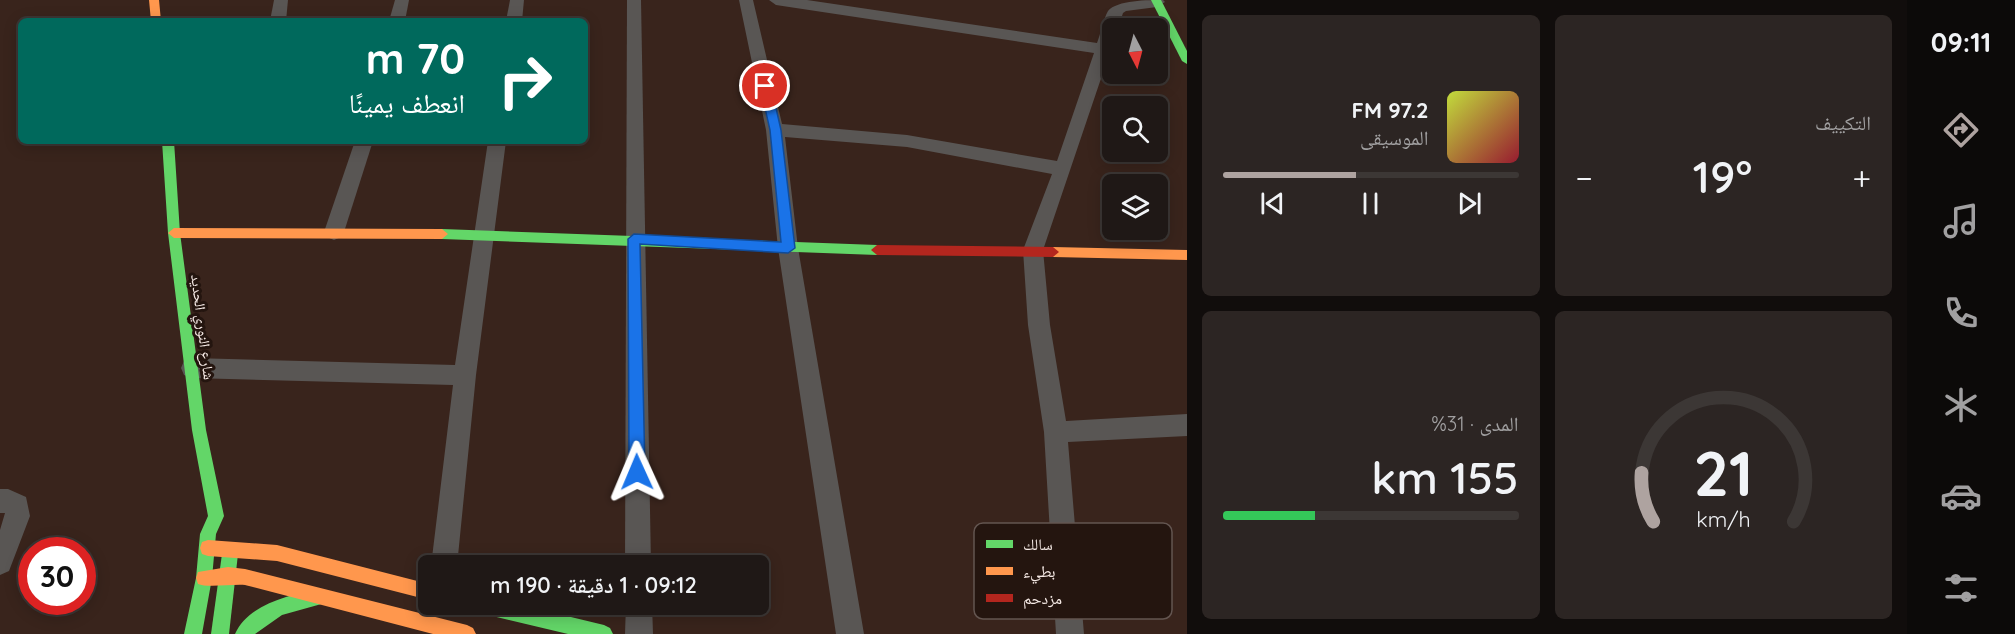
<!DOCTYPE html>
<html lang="ar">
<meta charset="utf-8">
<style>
:root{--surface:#1f1816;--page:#2c2523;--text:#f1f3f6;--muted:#a1a0a1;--line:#3c3735;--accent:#aea3a0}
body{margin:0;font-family:Quicksand,"Noto Naskh Arabic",sans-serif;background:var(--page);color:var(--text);direction:rtl;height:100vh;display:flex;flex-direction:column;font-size:22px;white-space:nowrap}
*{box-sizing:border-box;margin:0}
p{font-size:20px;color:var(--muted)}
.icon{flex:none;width:33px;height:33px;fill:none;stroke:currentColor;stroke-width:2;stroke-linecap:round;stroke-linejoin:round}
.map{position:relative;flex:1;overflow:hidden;direction:ltr}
.panel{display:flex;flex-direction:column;gap:15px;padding:15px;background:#110d0c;width:720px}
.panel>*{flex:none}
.banner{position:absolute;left:18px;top:18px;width:570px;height:126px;border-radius:9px;box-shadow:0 3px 15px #0003,0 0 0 2px var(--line);direction:rtl;background:#00695c;color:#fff;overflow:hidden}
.needle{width:39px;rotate:174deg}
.buttons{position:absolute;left:1102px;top:18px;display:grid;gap:12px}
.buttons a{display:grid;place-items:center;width:66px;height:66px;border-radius:9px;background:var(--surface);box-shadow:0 3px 15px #0003,0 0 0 2px var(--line);font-size:30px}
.speed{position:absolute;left:18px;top:537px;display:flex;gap:12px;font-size:30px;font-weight:700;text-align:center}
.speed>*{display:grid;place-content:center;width:78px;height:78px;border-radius:50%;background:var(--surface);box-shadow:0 3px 15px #0003,0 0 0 2px var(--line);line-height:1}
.speed .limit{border:9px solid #d22;background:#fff;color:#111}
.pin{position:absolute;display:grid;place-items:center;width:51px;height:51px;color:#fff;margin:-26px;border:3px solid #fff;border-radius:50%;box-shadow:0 2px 6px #0007}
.me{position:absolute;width:66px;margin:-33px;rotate:359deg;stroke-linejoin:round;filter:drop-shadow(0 0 4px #0008)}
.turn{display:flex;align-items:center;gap:21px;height:126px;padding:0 24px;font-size:27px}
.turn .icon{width:78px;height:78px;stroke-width:2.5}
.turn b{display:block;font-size:42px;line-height:51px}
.big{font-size:45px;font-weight:600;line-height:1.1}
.panel .card{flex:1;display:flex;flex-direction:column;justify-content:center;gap:9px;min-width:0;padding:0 21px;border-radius:9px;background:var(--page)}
.panel .dial{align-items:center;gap:0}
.dial svg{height:156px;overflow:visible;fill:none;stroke:var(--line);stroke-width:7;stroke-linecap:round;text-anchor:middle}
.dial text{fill:var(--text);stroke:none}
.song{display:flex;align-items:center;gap:18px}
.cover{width:72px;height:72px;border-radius:9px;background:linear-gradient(135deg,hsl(70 70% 55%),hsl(350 70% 35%))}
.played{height:6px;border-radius:3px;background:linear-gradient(90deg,var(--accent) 45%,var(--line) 45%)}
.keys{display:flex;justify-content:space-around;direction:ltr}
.heat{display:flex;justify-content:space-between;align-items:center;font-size:33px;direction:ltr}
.charge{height:9px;border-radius:4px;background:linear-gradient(90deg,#34c759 31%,var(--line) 0)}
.panel .tiles{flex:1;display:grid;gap:15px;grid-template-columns:repeat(2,1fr)}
.trip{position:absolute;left:418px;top:555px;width:351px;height:60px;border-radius:9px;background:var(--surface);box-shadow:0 3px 15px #0003,0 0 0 2px var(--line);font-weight:600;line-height:60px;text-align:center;direction:rtl}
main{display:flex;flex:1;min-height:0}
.dock{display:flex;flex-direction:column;width:108px;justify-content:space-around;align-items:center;background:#0c0a09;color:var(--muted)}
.dock .icon{width:42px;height:42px}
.dock .selected{color:var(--accent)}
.dock b{font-size:27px;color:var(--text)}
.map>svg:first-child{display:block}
.built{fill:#39241c;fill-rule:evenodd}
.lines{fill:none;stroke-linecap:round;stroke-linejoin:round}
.street{fill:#595654;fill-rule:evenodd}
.fast{fill:#63d668;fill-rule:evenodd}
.slow{fill:#ff974d;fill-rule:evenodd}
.jam{fill:#b3261e;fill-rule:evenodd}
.route{fill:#1a73e8;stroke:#114b97;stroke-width:1.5}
.labels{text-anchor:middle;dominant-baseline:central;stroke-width:6;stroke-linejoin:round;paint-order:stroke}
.street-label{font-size:15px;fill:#f6eae6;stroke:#24150f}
.key{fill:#24150f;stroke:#635550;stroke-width:1.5}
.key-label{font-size:16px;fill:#f6eae6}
</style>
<main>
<nav class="dock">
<b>09:11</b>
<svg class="icon selected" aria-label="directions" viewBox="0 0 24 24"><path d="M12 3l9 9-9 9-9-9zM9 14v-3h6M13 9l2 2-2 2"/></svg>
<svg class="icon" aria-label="music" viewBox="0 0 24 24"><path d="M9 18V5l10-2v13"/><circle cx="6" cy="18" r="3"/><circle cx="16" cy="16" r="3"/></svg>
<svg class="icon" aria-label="phone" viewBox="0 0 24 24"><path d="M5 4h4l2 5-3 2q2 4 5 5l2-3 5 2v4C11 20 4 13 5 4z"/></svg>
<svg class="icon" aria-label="climate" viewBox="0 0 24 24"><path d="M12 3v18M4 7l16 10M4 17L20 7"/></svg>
<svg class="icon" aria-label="car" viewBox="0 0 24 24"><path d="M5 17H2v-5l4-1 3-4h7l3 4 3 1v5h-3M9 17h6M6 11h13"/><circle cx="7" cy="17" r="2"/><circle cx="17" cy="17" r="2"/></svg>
<svg class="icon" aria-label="filters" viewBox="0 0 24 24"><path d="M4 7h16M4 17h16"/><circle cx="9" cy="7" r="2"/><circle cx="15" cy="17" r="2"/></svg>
</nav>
<section class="panel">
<div class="tiles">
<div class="card"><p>التكييف</p>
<div class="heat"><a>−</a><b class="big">19°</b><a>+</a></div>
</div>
<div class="card">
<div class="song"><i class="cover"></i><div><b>97.2 FM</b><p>الموسيقى</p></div></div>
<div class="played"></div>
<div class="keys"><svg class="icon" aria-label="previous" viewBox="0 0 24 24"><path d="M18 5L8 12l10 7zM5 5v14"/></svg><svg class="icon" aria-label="pause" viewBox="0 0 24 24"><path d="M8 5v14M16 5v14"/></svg><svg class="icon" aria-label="next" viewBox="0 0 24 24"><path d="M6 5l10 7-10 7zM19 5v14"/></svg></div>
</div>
<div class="card dial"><svg viewBox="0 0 100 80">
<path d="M14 69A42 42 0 1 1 86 69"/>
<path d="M14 69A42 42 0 0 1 8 44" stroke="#aea3a0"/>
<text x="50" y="56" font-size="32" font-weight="700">21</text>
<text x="50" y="72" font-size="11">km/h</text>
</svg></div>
<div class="card"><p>المدى · 31%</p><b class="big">155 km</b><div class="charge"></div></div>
</div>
</section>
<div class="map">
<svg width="1187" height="634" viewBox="0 0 1187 634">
<rect width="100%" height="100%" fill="#29201d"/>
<path class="built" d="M0,0h1187v634h-1187zM21,21h564v120h-564zM1113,28h45v46h-45zM1113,106h45v46h-45zM1113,184h45v46h-45zM32,550h50v52h-50zM429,566h330v38h-330z"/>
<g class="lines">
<g class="street">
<polygon points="274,0 288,0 286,21 270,21"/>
<polygon points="395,0 409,0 405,21 389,21"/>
<polygon points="510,0 524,0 522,21 506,21"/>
<polygon points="627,0 641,0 651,566 625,566"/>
<path d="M739,0h14l29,124 125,11 150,26 37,-108 -318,-48 -7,-5h38l290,43c4,-10 6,-23 11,-32 9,-11 40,-11 55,-11l2,2 -8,5 -31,4 -3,2 -5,15h-5v15l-70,207 7,75 16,96 121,-7v22l-119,6 16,192h-28l-12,-202 -16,-107 -5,-75 29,-76 -145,-27 -122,-10 13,111 66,386h-28l-58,-386 -12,-118z"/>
<polygon points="355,141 373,141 344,232 341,237 334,240 327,237 324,232"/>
<polygon points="488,141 506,141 476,375 457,566 431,566 453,385 192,378 184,375 181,368 184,361 192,358 455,365"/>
<polygon points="0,489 8,489 26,497 30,516 9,571 0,575 0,530 5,513 0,513"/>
<polygon points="626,604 652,604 653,634 625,634"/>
</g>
<g class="fast">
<polygon points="1151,0 1161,0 1187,51 1187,64 1182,61"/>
<polygon points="162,141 174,141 180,233 206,430 224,516 216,534 212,578 202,634 184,634 196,578 200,534 208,516 192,430 168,233"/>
<polygon points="442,229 877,245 883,250 877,255 442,239 436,234"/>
<polygon points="230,546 236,548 238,554 229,634 211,634 222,554 224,548"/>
<path d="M319,589l6,2 2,6 -2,6 -43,12 -27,19h-20c13,-30 55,-39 84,-45z"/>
<polygon points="472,604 517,604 604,625 610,628 613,634 568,634 480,613 474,610"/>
</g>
<g class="slow">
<polygon points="149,0 159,0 161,21 151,21"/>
<polygon points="174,228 442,229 448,234 442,239 174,238 168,233"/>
<polygon points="1053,247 1187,250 1187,260 1053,257 1047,252"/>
<polygon points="208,540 277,545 429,584 429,600 277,561 208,556 202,554 200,548 202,542"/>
<path d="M228,567l17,2 222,56 6,3 3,6h-43l-188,-49c-13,-1 -38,3 -47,-1l-2,-6 2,-6z"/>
</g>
<polygon class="jam" points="877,245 1053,247 1059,252 1053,257 877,255 871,250"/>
</g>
<polygon class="route" points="765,83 771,86 781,130 795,248 788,253 640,244 645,472 643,478 637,480 632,478 629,472 628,239 634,234 781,242 770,130 760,86"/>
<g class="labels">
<g class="street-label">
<text transform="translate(203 327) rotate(83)">شارع النوري الحديد</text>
</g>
</g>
<rect x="974" y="523" width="198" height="96" rx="9" class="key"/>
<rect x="986" y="540" width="27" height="8" fill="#63d668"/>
<rect x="986" y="567" width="27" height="8" fill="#ff974d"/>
<rect x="986" y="594" width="27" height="8" fill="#b3261e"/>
<g class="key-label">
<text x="1023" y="550">سالك</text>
<text x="1023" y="577">بطيء</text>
<text x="1023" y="604">مزدحم</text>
</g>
</svg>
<div class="buttons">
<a><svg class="needle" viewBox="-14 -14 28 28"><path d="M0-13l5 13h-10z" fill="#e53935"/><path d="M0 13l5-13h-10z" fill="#a1a0a1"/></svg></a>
<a><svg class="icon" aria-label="search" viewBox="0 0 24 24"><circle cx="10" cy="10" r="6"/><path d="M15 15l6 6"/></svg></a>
<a><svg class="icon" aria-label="layers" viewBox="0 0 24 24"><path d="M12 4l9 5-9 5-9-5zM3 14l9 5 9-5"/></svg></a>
</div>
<div class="speed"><div class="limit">30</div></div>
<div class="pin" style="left:765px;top:86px;background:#d93025"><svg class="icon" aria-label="arrive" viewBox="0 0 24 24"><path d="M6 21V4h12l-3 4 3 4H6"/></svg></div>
<svg class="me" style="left:637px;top:472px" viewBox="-20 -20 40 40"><path d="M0-17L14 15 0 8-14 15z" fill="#1a73e8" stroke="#fff" stroke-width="4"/></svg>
<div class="trip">09:12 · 1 دقيقة · 190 m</div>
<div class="banner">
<div class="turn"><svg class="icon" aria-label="right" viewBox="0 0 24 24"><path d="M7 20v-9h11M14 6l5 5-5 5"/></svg><div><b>70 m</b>انعطف يمينًا</div></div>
</div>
</div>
</main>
